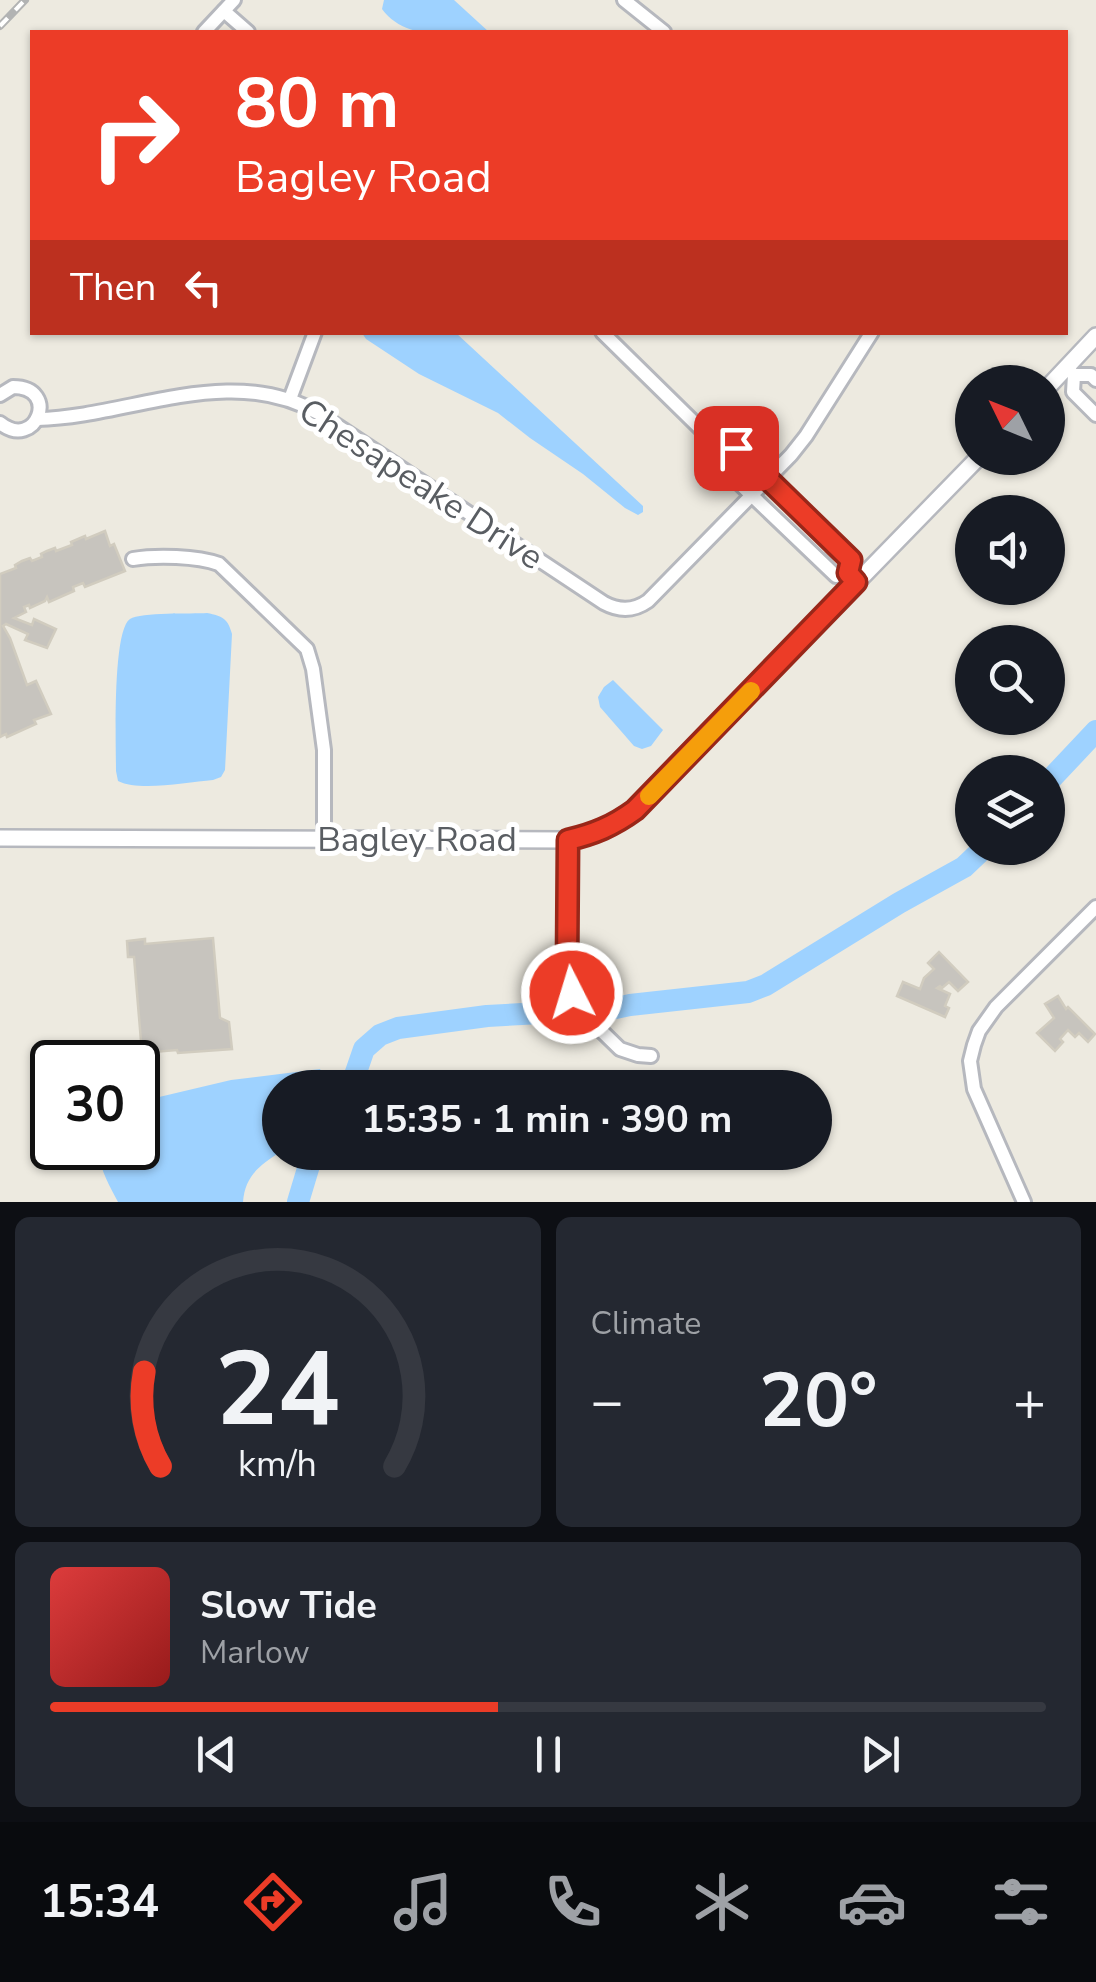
<!DOCTYPE html>
<meta charset="utf-8">
<style>
:root{--surface:#171b24;--page:#242831;--text:#f1f3f6;--muted:#9ea1a6;--line:#363941;--accent:#ec3c27}
body{margin:0;font-family:"Nunito Sans",sans-serif;background:var(--page);color:var(--text);height:100vh;display:flex;flex-direction:column;font-size:38px;white-space:nowrap}
*{box-sizing:border-box;margin:0}
p{font-size:32px;color:var(--muted)}
.icon{flex:none;width:55px;height:55px;fill:none;stroke:currentColor;stroke-width:2;stroke-linecap:round;stroke-linejoin:round}
.map{position:relative;height:1202px;overflow:hidden}
.details{display:flex;flex-direction:column;gap:15px;padding:15px;background:#0d0f14;flex:1}
.details>*{flex:none}
.top-card{position:absolute;left:30px;top:30px;width:1038px;height:305px;border-radius:0px;box-shadow:0 2px 8px #0004;background:#ec3c27;color:#fff;overflow:hidden}
.needle{width:65px;rotate:313deg}
.buttons{position:absolute;left:955px;top:365px;display:grid;gap:20px}
.buttons a{display:grid;place-items:center;width:110px;height:110px;border-radius:50%;background:var(--surface);box-shadow:0 2px 8px #0004;font-size:50px}
.speed{position:absolute;left:30px;top:1040px;display:flex;gap:20px;font-size:50px;font-weight:700;text-align:center}
.speed>*{display:grid;place-content:center;width:130px;height:130px;border-radius:50%;background:var(--surface);box-shadow:0 2px 8px #0004;line-height:1}
.speed .limit{border:5px solid #111;border-radius:15px;background:#fff;color:#111}
.pin{position:absolute;display:grid;place-items:center;width:85px;height:85px;color:#fff;margin:-42px;border-radius:20px;box-shadow:0 5px 15px #0006}
.me{position:absolute;width:110px;margin:-55px;rotate:355deg;stroke-linejoin:round;filter:drop-shadow(0 0 8px #0008)}
.turn{display:flex;align-items:center;gap:35px;height:210px;padding:0 40px;font-size:45px}
.turn .icon{width:130px;height:130px;stroke-width:2.5}
.turn b{display:block;font-size:70px;line-height:85px}
.then{display:flex;align-items:center;height:95px;padding:0 40px;background:#0003;gap:20px;font-size:38px}
.big{font-size:75px;font-weight:700;line-height:1.1}
.details .tile{flex:1;display:flex;flex-direction:column;justify-content:center;gap:15px;min-width:0;padding:0 35px;border-radius:15px;background:var(--page)}
.details .dial{align-items:center;gap:0}
.dial svg{height:260px;overflow:visible;fill:none;stroke:var(--line);stroke-width:7;stroke-linecap:round;text-anchor:middle}
.dial text{fill:var(--text);stroke:none}
.song{display:flex;align-items:center;gap:30px}
.cover{width:120px;height:120px;border-radius:15px;background:linear-gradient(135deg,hsl(0 70% 55%),hsl(0 70% 35%))}
.played{height:10px;border-radius:5px;background:linear-gradient(90deg,var(--accent) 45%,var(--line) 45%)}
.keys{display:flex;justify-content:space-around;direction:ltr}
.heat{display:flex;justify-content:space-between;align-items:center;font-size:55px;direction:ltr}
.details .tiles{flex:1;display:grid;gap:15px;grid-template-columns:1fr 1fr}
.tile:last-child{grid-column:span 2}
.trip{position:absolute;left:262px;top:1070px;width:570px;height:100px;border-radius:50px;background:var(--surface);box-shadow:0 2px 8px #0004;font-weight:700;line-height:100px;text-align:center}
.dock{display:flex;height:160px;justify-content:space-around;align-items:center;background:#090b0e;color:var(--muted)}
.dock .icon{width:70px;height:70px}
.dock .selected{color:var(--accent)}
.dock b{font-size:45px;color:var(--text)}
.map>svg:first-child{display:block}
.water{fill:#9ed2ff}
.lines{fill:none;stroke-linecap:round;stroke-linejoin:round}
.river{stroke:#9ed2ff;stroke-width:22}
.building{fill:#c7c4be;stroke:#d1ccbf;stroke-width:2.5}
.minor-casing{stroke:#b6b8be;stroke-width:18}
.tertiary-casing{stroke:#b6b8be;stroke-width:20}
.minor{stroke:#fff;stroke-width:12}
.tertiary{stroke:#fff;stroke-width:15}
.rail-casing{stroke:#b2b3b3;stroke-width:8}
.rail{stroke:#fff;stroke-width:4;stroke-dasharray:11;stroke-linecap:butt}
.route-casing{stroke:#992719;stroke-width:25}
.route{stroke:#ec3c27;stroke-width:18}
.slow{stroke:#f59e0b;stroke-width:18}
.labels{text-anchor:middle;dominant-baseline:central;stroke-width:10;stroke-linejoin:round;paint-order:stroke}
.street-label{font-size:35px;fill:#595d62;stroke:#fff}
</style>
<div class="map">
<svg width="1096" height="1202" viewBox="0 0 1096 1202">
<rect width="100%" height="100%" fill="#edeae0"/>
<g class="water">
<path d="M384,0h70l35,32c-36,1 -83,10 -107,-23z"/>
<polygon points="362,333 456,333 643,506 643,512 638,515 625,508 583,474 530,438 498,413 419,374 366,339"/>
<path d="M207,613c16,3 21,6 25,21l-7,136 -4,7 -8,3c-26,2 -73,12 -95,1l-2,-10c0,-25 -4,-140 14,-152 11,-7 62,-5 77,-6z"/>
<polygon points="613,680 663,730 651,746 642,749 634,746 600,707 598,697 604,687"/>
<path d="M320,1069l10,18 -50,1v64c-21,14 -35,24 -37,50h-125c-8,-16 -21,-36 -18,-54h38v-46l93,-22z"/>
</g>
<g class="lines">
<g class="river">
<polyline points="1048,782 1096,731"/>
<polyline points="606,1010 630,1005 748,992 766,985 899,903 964,867 984,848"/>
<polyline points="344,1088 355,1075 364,1049 380,1035 398,1028 487,1016 560,1012"/>
<polyline points="298,1202 313,1152"/>
</g>
</g>
<g class="building">
<polygon points="105,531 110,546 114,544 125,571 85,587 83,583 73,587 74,591 49,602 47,597 45,601 30,608 29,605 24,607 26,612 14,618 32,625 34,619 56,629 47,648 25,640 28,634 6,624 3,626 10,638 27,685 36,681 51,714 34,720 36,724 7,737 6,734 0,737 0,574 16,568 15,565 22,561 30,558 32,561 42,557 41,554 47,551 55,548 56,551 72,545 71,542 85,536 86,539"/>
<polygon points="829,549 837,557 831,563 823,555"/>
<polygon points="213,938 220,1018 229,1022 232,1049 178,1053 177,1050 142,1053 134,957 128,957 127,941 145,939 145,944"/>
<polygon points="939,952 968,982 958,991 949,982 942,988 940,986 937,988 950,994 945,1006 949,1008 945,1017 897,996 903,982 920,989 924,978 934,969 928,963"/>
<polygon points="1058,996 1066,1009 1068,1007 1095,1034 1088,1042 1079,1033 1075,1037 1068,1030 1060,1039 1063,1042 1055,1051 1037,1033 1054,1018 1045,1004"/>
</g>
<g class="lines">
<g class="minor-casing">
<g id="minor">
<polyline points="624,0 664,32"/>
<polyline points="224,11 248,32"/>
<polyline points="204,32 234,0"/>
<polyline points="602,332 711,439"/>
<polyline points="1068,369 1074,375 1091,375 1096,380"/>
<polyline points="1074,375 1073,392 1096,415"/>
<path d="M0,395l13,-8c48,0 23,65 -13,36"/>
<polyline points="290,399 315,332"/>
<path d="M37,419c94,-2 192,-57 281,-6l286,190c15,8 30,8 44,-2l143,-146 15,-19 66,-104"/>
<polygon points="711,439 722,440 736,448 851,561 848,573 836,576 720,465 712,453"/>
<path d="M133,559c23,-4 64,-3 86,5l88,85 6,20 11,81v89"/>
<polyline points="567,840 567,972 571,993 584,1014 620,1049 638,1055 651,1056"/>
<polyline points="1024,1202 974,1089 970,1061 974,1045 979,1031 996,1007 1096,907"/>
</g>
</g>
<g class="tertiary-casing">
<g id="tertiary">
<polyline points="1048,387 1096,336"/>
<path d="M0,838l567,2c27,-5 46,-14 68,-30l343,-352"/>
</g>
</g>
<use href="#minor" class="minor"/>
<use href="#tertiary" class="tertiary"/>
<g class="rail-casing">
<polyline id="rail" points="0,26 25,0"/>
</g>
<use href="#rail" class="rail"/>
</g>
<g class="lines">
<g class="route-casing">
<path id="route" d="M572,993l-5,-21 1,-132c26,-6 45,-14 67,-30l221,-228 -8,-9 3,-13 -115,-112"/>
</g>
<use href="#route" class="route"/>
<polyline class="slow" points="649,796 751,691"/>
</g>
<g class="labels">
<g class="street-label">
<text transform="translate(421 484) rotate(33)">Chesapeake Drive</text>
<text x="417" y="839">Bagley Road</text>
</g>
</g>
</svg>
<div class="buttons">
<a><svg class="needle" viewBox="-14 -14 28 28"><path d="M0-13l5 13h-10z" fill="#e53935"/><path d="M0 13l5-13h-10z" fill="#9ea1a6"/></svg></a>
<a><svg class="icon" aria-label="sound" viewBox="0 0 24 24"><path d="M4 9h4l5-4v14l-5-4H4zM17 9q2 3 0 6"/></svg></a>
<a><svg class="icon" aria-label="search" viewBox="0 0 24 24"><circle cx="10" cy="10" r="6"/><path d="M15 15l6 6"/></svg></a>
<a><svg class="icon" aria-label="layers" viewBox="0 0 24 24"><path d="M12 4l9 5-9 5-9-5zM3 14l9 5 9-5"/></svg></a>
</div>
<div class="speed"><div class="limit">30</div></div>
<div class="pin" style="left:736px;top:448px;background:#d93025"><svg class="icon" aria-label="arrive" viewBox="0 0 24 24"><path d="M6 21V4h12l-3 4 3 4H6"/></svg></div>
<svg class="me" style="left:572px;top:993px" viewBox="-20 -20 40 40"><circle r="17" fill="#ec3c27" stroke="#fff" stroke-width="3"/><path d="M0-11L8 9 0 5-8 9z" fill="#fff"/></svg>
<div class="trip">15:35 · 1 min · 390 m</div>
<div class="top-card">
<div class="turn"><svg class="icon" aria-label="right" viewBox="0 0 24 24"><path d="M7 20v-9h11M14 6l5 5-5 5"/></svg><div><b>80 m</b>Bagley Road</div></div>
<div class="then">Then<svg class="icon" aria-label="left" viewBox="0 0 24 24"><path d="M17 20v-9H6M10 6l-5 5 5 5"/></svg></div>
</div>
</div>
<section class="details">
<div class="tiles">
<div class="tile dial"><svg viewBox="0 0 100 80">
<path d="M14 69A42 42 0 1 1 86 69"/>
<path d="M14 69A42 42 0 0 1 9 40" stroke="#ec3c27"/>
<text x="50" y="56" font-size="32" font-weight="700">24</text>
<text x="50" y="72" font-size="11">km/h</text>
</svg></div>
<div class="tile"><p>Climate</p>
<div class="heat"><a>−</a><b class="big">20°</b><a>+</a></div>
</div>
<div class="tile">
<div class="song"><i class="cover"></i><div><b>Slow Tide</b><p>Marlow</p></div></div>
<div class="played"></div>
<div class="keys"><svg class="icon" aria-label="previous" viewBox="0 0 24 24"><path d="M18 5L8 12l10 7zM5 5v14"/></svg><svg class="icon" aria-label="pause" viewBox="0 0 24 24"><path d="M8 5v14M16 5v14"/></svg><svg class="icon" aria-label="next" viewBox="0 0 24 24"><path d="M6 5l10 7-10 7zM19 5v14"/></svg></div>
</div>
</div>
</section>
<nav class="dock">
<b>15:34</b>
<svg class="icon selected" aria-label="directions" viewBox="0 0 24 24"><path d="M12 3l9 9-9 9-9-9zM9 14v-3h6M13 9l2 2-2 2"/></svg>
<svg class="icon" aria-label="music" viewBox="0 0 24 24"><path d="M9 18V5l10-2v13"/><circle cx="6" cy="18" r="3"/><circle cx="16" cy="16" r="3"/></svg>
<svg class="icon" aria-label="phone" viewBox="0 0 24 24"><path d="M5 4h4l2 5-3 2q2 4 5 5l2-3 5 2v4C11 20 4 13 5 4z"/></svg>
<svg class="icon" aria-label="climate" viewBox="0 0 24 24"><path d="M12 3v18M4 7l16 10M4 17L20 7"/></svg>
<svg class="icon" aria-label="car" viewBox="0 0 24 24"><path d="M5 17H2v-5l4-1 3-4h7l3 4 3 1v5h-3M9 17h6M6 11h13"/><circle cx="7" cy="17" r="2"/><circle cx="17" cy="17" r="2"/></svg>
<svg class="icon" aria-label="filters" viewBox="0 0 24 24"><path d="M4 7h16M4 17h16"/><circle cx="9" cy="7" r="2"/><circle cx="15" cy="17" r="2"/></svg>
</nav>
